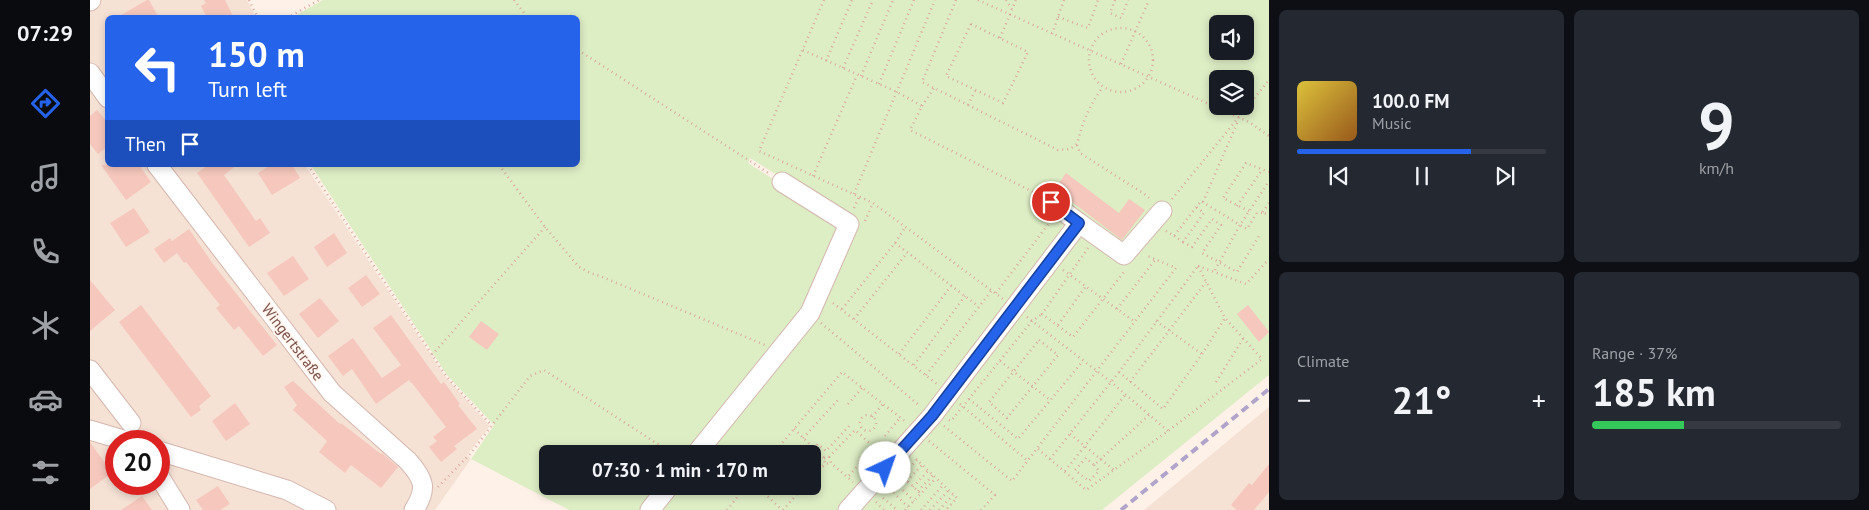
<!DOCTYPE html>
<meta charset="utf-8">
<style>
:root{--surface:#171b24;--page:#242831;--text:#f1f3f6;--muted:#9ea1a6;--line:#363941;--accent:#2563eb}
body{margin:0;font-family:"PT Sans",sans-serif;background:var(--page);color:var(--text);height:100vh;display:flex;flex-direction:column;font-size:19px;white-space:nowrap}
*{box-sizing:border-box;margin:0}
p{font-size:16px;color:var(--muted)}
.icon{flex:none;width:28px;height:28px;fill:none;stroke:currentColor;stroke-width:2;stroke-linecap:round;stroke-linejoin:round}
.map{position:relative;flex:1;overflow:hidden}
.drawer{display:flex;flex-direction:column;gap:10px;padding:10px;background:#0d0f14;width:600px}
.drawer>*{flex:none}
.hud{position:absolute;left:15px;top:15px;width:475px;height:152px;border-radius:8px;box-shadow:0 2px 8px #0003;background:#2563eb;color:#fff;overflow:hidden}
.fabs{position:absolute;left:1119px;top:15px;display:grid;gap:10px}
.fabs a{display:grid;place-items:center;width:45px;height:45px;border-radius:8px;background:var(--surface);box-shadow:0 2px 8px #0003;font-size:25px}
.speed{position:absolute;left:15px;top:430px;display:flex;gap:10px;font-size:25px;font-weight:700;text-align:center}
.speed>*{display:grid;place-content:center;width:65px;height:65px;border-radius:50%;background:var(--surface);box-shadow:0 2px 8px #0003;line-height:1}
.speed .limit{border:8px solid #d22;background:#fff;color:#111}
.pin{position:absolute;display:grid;place-items:center;width:42px;height:42px;color:#fff;margin:-21px;border:2px solid #fff;border-radius:50%;box-shadow:0 1px 5px #0007}
.me{position:absolute;width:55px;margin:-28px;rotate:42deg;stroke-linejoin:round;filter:drop-shadow(0 0 4px #0008)}
.turn{display:flex;align-items:center;gap:18px;height:105px;padding:0 20px;font-size:22px}
.turn .icon{width:65px;height:65px;stroke-width:2.5}
.turn b{display:block;font-size:35px;line-height:42px}
.then{display:flex;align-items:center;height:48px;padding:0 20px;background:#0003;gap:10px;font-size:19px}
.big{font-size:38px;font-weight:700;line-height:1.1}
.drawer .card{flex:1;display:flex;flex-direction:column;justify-content:center;gap:8px;min-width:0;padding:0 18px;border-radius:8px;background:var(--page)}
.drawer .dial{align-items:center;gap:0}
.dial b{font-size:65px;line-height:1}
.song{display:flex;align-items:center;gap:15px}
.cover{width:60px;height:60px;border-radius:8px;background:linear-gradient(135deg,hsl(50 70% 55%),hsl(30 70% 35%))}
.played{height:5px;border-radius:2px;background:linear-gradient(90deg,var(--accent) 70%,var(--line) 70%)}
.keys{display:flex;justify-content:space-around;direction:ltr}
.heat{display:flex;justify-content:space-between;align-items:center;font-size:28px;direction:ltr}
.charge{height:8px;border-radius:4px;background:linear-gradient(90deg,#34c759 37%,var(--line) 0)}
.drawer .tiles{flex:1;display:grid;gap:10px;grid-template-columns:repeat(2,1fr)}
.trip{position:absolute;left:449px;top:445px;width:282px;height:50px;border-radius:8px;background:var(--surface);box-shadow:0 2px 8px #0003;font-weight:700;line-height:50px;text-align:center}
main{display:flex;flex:1;min-height:0}
.menu{display:flex;flex-direction:column;width:90px;justify-content:space-around;align-items:center;background:#090b0e;color:var(--muted)}
.menu .icon{width:35px;height:35px}
.menu .current{color:var(--accent)}
.menu b{font-size:22px;color:var(--text)}
.map>svg:first-child{display:block}
.residential{fill:#f6e1d5;fill-rule:evenodd}
.green{fill:#ddedc4;fill-rule:evenodd}
.building{fill:#f6c8bd}
.lines{fill:none;stroke-linecap:round;stroke-linejoin:round}
.minor-casing{stroke:#d4b7ae;stroke-width:21}
.path{stroke:#dbaa9f;stroke-width:2.5;stroke-dasharray:1 4;stroke-linecap:butt}
.minor{stroke:#fff;stroke-width:19}
.rail{stroke:#b0a4ca;stroke-width:4;stroke-dasharray:8 5;stroke-linecap:butt}
.route-casing{stroke:#184099;stroke-width:12}
.route{stroke:#2563eb;stroke-width:9}
.labels{text-anchor:middle;dominant-baseline:central;stroke-width:4;stroke-linejoin:round;paint-order:stroke}
.street-label{font-size:15px;fill:#7b5049;stroke:#fff6ef}
</style>
<main>
<nav class="menu">
<b>07:29</b>
<svg class="icon current" aria-label="directions" viewBox="0 0 24 24"><path d="M12 3l9 9-9 9-9-9zM9 14v-3h6M13 9l2 2-2 2"/></svg>
<svg class="icon" aria-label="music" viewBox="0 0 24 24"><path d="M9 18V5l10-2v13"/><circle cx="6" cy="18" r="3"/><circle cx="16" cy="16" r="3"/></svg>
<svg class="icon" aria-label="phone" viewBox="0 0 24 24"><path d="M5 4h4l2 5-3 2q2 4 5 5l2-3 5 2v4C11 20 4 13 5 4z"/></svg>
<svg class="icon" aria-label="climate" viewBox="0 0 24 24"><path d="M12 3v18M4 7l16 10M4 17L20 7"/></svg>
<svg class="icon" aria-label="car" viewBox="0 0 24 24"><path d="M5 17H2v-5l4-1 3-4h7l3 4 3 1v5h-3M9 17h6M6 11h13"/><circle cx="7" cy="17" r="2"/><circle cx="17" cy="17" r="2"/></svg>
<svg class="icon" aria-label="filters" viewBox="0 0 24 24"><path d="M4 7h16M4 17h16"/><circle cx="9" cy="7" r="2"/><circle cx="15" cy="17" r="2"/></svg>
</nav>
<div class="map">
<svg width="1179" height="510" viewBox="0 0 1179 510">
<rect width="100%" height="100%" fill="#fef1e7"/>
<g class="residential">
<path d="M0,0h157l9,17 -148,1v147h197l140,211 45,50 -23,29 4,4 -36,51h-345zM26,441h43v43h-43z"/>
<polygon points="1179,407 1179,510 1054,510 1059,506"/>
</g>
<path class="green" d="M233,0h946v375l-167,135h-446l19,-24h137v-32h-111l112,-139 42,-91 -105,-66 -2,5 98,63 -39,85 -115,143h-144v32h118l-19,24h-78l-98,-51 23,-34 -47,-50 -136,-210h267v-147h-287zM1128,24h27v27h-27zM1128,79h27v27h-27z"/>
<g class="building">
<polygon points="57,0 59,0 69,18 26,18"/>
<polygon points="114,0 135,0 144,18 117,18 111,6 116,3"/>
<polygon points="7,110 18,123 18,146 8,154 0,144 0,116"/>
<polygon points="11,165 49,165 61,182 36,200"/>
<polygon points="118,165 147,165 134,175 166,221 170,218 180,233 159,247 107,173"/>
<polygon points="181,165 202,165 210,178 182,195 168,173"/>
<polygon points="976,173 1029,213 1039,199 1055,210 1032,240 965,189"/>
<polygon points="44,208 60,232 36,247 20,223"/>
<polygon points="99,229 123,264 187,345 173,356 149,326 144,330 126,308 130,305 96,262 94,263 87,253 74,263 64,249 80,238 82,241"/>
<polygon points="244,233 257,253 237,267 224,247"/>
<polygon points="203,256 219,279 194,296 177,273"/>
<polygon points="276,275 290,294 272,307 258,288"/>
<polygon points="0,280 25,310 0,331"/>
<polygon points="230,298 249,321 228,338 209,314"/>
<polygon points="51,305 121,396 109,406 111,410 101,417 29,322"/>
<polygon points="1158,305 1179,332 1169,342 1147,314"/>
<polygon points="301,315 351,384 354,382 370,404 368,405 387,429 364,446 367,449 351,462 339,447 347,441 343,437 356,427 322,383 321,383 319,380 286,404 262,369 253,376 238,356 263,338 292,378 311,365 283,328"/>
<polygon points="391,321 409,334 397,350 379,337"/>
<polygon points="203,381 250,424 251,423 291,454 292,453 308,467 291,488 261,465 255,473 229,452 237,441 203,410 207,405 194,387"/>
<polygon points="145,403 160,424 136,441 122,421"/>
<polygon points="0,442 22,473 0,489"/>
<polygon points="1179,464 1179,492 1164,510 1147,510 1141,505 1159,483 1162,485"/>
<polygon points="128,486 140,504 130,510 113,510 106,500"/>
<polygon points="52,496 62,510 31,510"/>
</g>
<g class="lines">
<g class="minor-casing">
<g id="minor">
<polyline points="0,1 1,0"/>
<polyline points="0,73 18,98"/>
<path d="M67,165l175,228 76,68c16,18 20,27 6,49"/>
<polyline points="961,202 989,223"/>
<polyline points="0,370 41,423"/>
<polyline points="0,430 37,441"/>
<polyline points="69,451 197,490 236,510"/>
<polyline points="606,454 720,313 759,224 692,182"/>
<polyline points="69,476 90,510"/>
<polyline points="560,510 579,486"/>
<polyline points="758,510 842,416 989,223 1034,255 1072,211"/>
</g>
</g>
<g class="path">
<polyline points="159,0 168,18"/>
<polyline points="424,0 438,18"/>
<polyline points="734,0 669,151 783,203 913,299"/>
<path d="M866,0l-34,82 136,68 12,-1 7,-5c6,-23 12,-38 26,-57"/>
<polyline points="888,0 1159,122 1179,136"/>
<polyline points="916,0 922,9"/>
<polyline points="1025,0 1020,13 1031,18 1038,0"/>
<polyline points="968,17 998,28 1008,0"/>
<polyline points="197,18 229,0"/>
<polygon points="881,24 938,52 913,103 856,76"/>
<circle cx="1031" cy="60" r="32"/>
<polyline points="962,34 974,0"/>
<polyline points="910,38 926,0"/>
<polyline points="488,50 680,174"/>
<polyline points="713,50 807,92 832,106 820,130 947,194"/>
<polyline points="736,61 762,0"/>
<polyline points="1031,64 1059,0"/>
<polyline points="753,68 783,0"/>
<polyline points="771,76 803,0"/>
<polyline points="789,84 824,0"/>
<polyline points="878,105 885,91"/>
<polyline points="832,106 844,88"/>
<polyline points="987,145 990,153 1056,195 1061,200"/>
<polyline points="218,165 356,376 402,426"/>
<polyline points="409,165 455,227 489,267 500,273 510,276 675,345"/>
<polyline points="723,176 767,75"/>
<polyline points="764,194 845,0"/>
<polyline points="1082,199 1179,80"/>
<polyline points="1113,202 1148,121"/>
<polyline points="1179,203 1172,213 1179,214"/>
<polyline points="1147,206 1172,170"/>
<polyline points="764,208 769,197"/>
<polyline points="1159,211 1133,198 1156,163 1179,172"/>
<polyline points="1172,213 1167,213 1157,229 1150,225 1179,181"/>
<polyline points="775,221 783,203"/>
<polyline points="1076,231 1084,236 1111,201 1150,225 1124,272"/>
<polyline points="1084,236 1093,242 1114,213 1106,207"/>
<polyline points="1093,242 1102,247 1122,219 1131,225 1112,253 1147,272 1169,236"/>
<polyline points="805,243 888,306"/>
<polyline points="998,248 952,314 983,337 1034,272"/>
<polyline points="1108,266 1156,284 1179,259"/>
<polyline points="973,270 1045,322"/>
<polyline points="906,293 960,222"/>
<polyline points="743,303 847,384"/>
<polyline points="752,309 805,243 816,226"/>
<polyline points="1027,309 1065,260"/>
<polyline points="937,317 1021,382 1078,431"/>
<polyline points="764,319 817,253"/>
<polyline points="1066,321 1112,354"/>
<polyline points="731,323 830,406"/>
<polyline points="968,325 996,286"/>
<polygon points="949,340 968,355 917,418 899,402"/>
<polyline points="809,354 861,286"/>
<polyline points="342,355 455,227"/>
<polyline points="910,361 960,400"/>
<polyline points="824,365 875,296"/>
<polyline points="1029,372 1073,409 1112,354 1135,318"/>
<polyline points="836,375 902,290"/>
<polyline points="1040,382 1116,282"/>
<polyline points="1126,382 1153,339"/>
<polyline points="879,399 928,439 993,361"/>
<polyline points="758,404 772,388"/>
<polyline points="870,404 938,461"/>
<circle cx="778" cy="423" r="8"/>
<polyline points="782,417 793,404"/>
<polyline points="859,420 861,421 942,321 952,314"/>
<polyline points="854,426 922,481 1086,268 1055,255"/>
<polyline points="704,429 734,458 735,464 741,463"/>
<polyline points="980,434 1024,470"/>
<polyline points="795,436 810,418"/>
<polyline points="713,438 748,400"/>
<polyline points="839,441 905,495 891,510"/>
<polyline points="724,449 728,444 736,451 760,425"/>
<polyline points="948,449 996,490 1078,431 1172,359 1135,318 1108,266"/>
<polyline points="683,454 752,372 816,422"/>
<polyline points="709,454 718,444"/>
<polyline points="739,457 765,430 784,447 757,478"/>
<polyline points="734,458 739,457 741,463 763,482"/>
<polyline points="826,459 867,498 856,510"/>
<polyline points="960,459 1029,372 1108,266"/>
<polyline points="827,460 812,476 831,494"/>
<polyline points="1004,465 1009,471 999,481 985,470 996,458 1004,465 1059,415"/>
<polyline points="975,471 1035,395"/>
<polyline points="722,477 735,464"/>
<polyline points="817,481 832,465"/>
<polyline points="806,483 824,501"/>
<polyline points="667,486 692,510"/>
<polyline points="348,487 380,454 440,376 454,370 583,454"/>
<polyline points="823,487 838,471"/>
<polyline points="800,489 818,507"/>
<polyline points="828,491 843,475"/>
<polyline points="793,498 807,510"/>
<polyline points="786,502 794,510"/>
<polyline points="637,510 656,486"/>
<polyline points="693,510 714,486"/>
<polyline points="815,510 846,478"/>
<polyline points="831,510 853,485"/>
<polyline points="840,510 859,490"/>
<polyline points="849,510 863,495"/>
</g>
<use href="#minor" class="minor"/>
<polyline class="rail" points="1031,510 1179,389"/>
</g>
<g class="lines">
<g class="route-casing">
<polyline id="route" points="795,468 842,416 989,223 961,202"/>
</g>
<use href="#route" class="route"/>
</g>
<g class="labels">
<g class="street-label">
<text transform="translate(203 342) rotate(53)">Wingertstraße</text>
</g>
</g>
</svg>
<div class="fabs">
<a><svg class="icon" aria-label="sound" viewBox="0 0 24 24"><path d="M4 9h4l5-4v14l-5-4H4zM17 9q2 3 0 6"/></svg></a>
<a><svg class="icon" aria-label="layers" viewBox="0 0 24 24"><path d="M12 4l9 5-9 5-9-5zM3 14l9 5 9-5"/></svg></a>
</div>
<div class="speed"><div class="limit">20</div></div>
<div class="pin" style="left:961px;top:202px;background:#d93025"><svg class="icon" aria-label="arrive" viewBox="0 0 24 24"><path d="M6 21V4h12l-3 4 3 4H6"/></svg></div>
<svg class="me" style="left:795px;top:468px" viewBox="-20 -20 40 40"><circle r="19" fill="#fff"/><path d="M0-13L10 11 0 6-10 11z" fill="#2563eb"/></svg>
<div class="trip">07:30 · 1 min · 170 m</div>
<div class="hud">
<div class="turn"><svg class="icon" aria-label="left" viewBox="0 0 24 24"><path d="M17 20v-9H6M10 6l-5 5 5 5"/></svg><div><b>150 m</b>Turn left</div></div>
<div class="then">Then<svg class="icon" aria-label="arrive" viewBox="0 0 24 24"><path d="M6 21V4h12l-3 4 3 4H6"/></svg></div>
</div>
</div>
<section class="drawer">
<div class="tiles">
<div class="card">
<div class="song"><i class="cover"></i><div><b>100.0 FM</b><p>Music</p></div></div>
<div class="played"></div>
<div class="keys"><svg class="icon" aria-label="previous" viewBox="0 0 24 24"><path d="M18 5L8 12l10 7zM5 5v14"/></svg><svg class="icon" aria-label="pause" viewBox="0 0 24 24"><path d="M8 5v14M16 5v14"/></svg><svg class="icon" aria-label="next" viewBox="0 0 24 24"><path d="M6 5l10 7-10 7zM19 5v14"/></svg></div>
</div>
<div class="card dial"><b>9</b><p>km/h</p></div>
<div class="card"><p>Climate</p>
<div class="heat"><a>−</a><b class="big">21°</b><a>+</a></div>
</div>
<div class="card"><p>Range · 37%</p><b class="big">185 km</b><div class="charge"></div></div>
</div>
</section>
</main>
